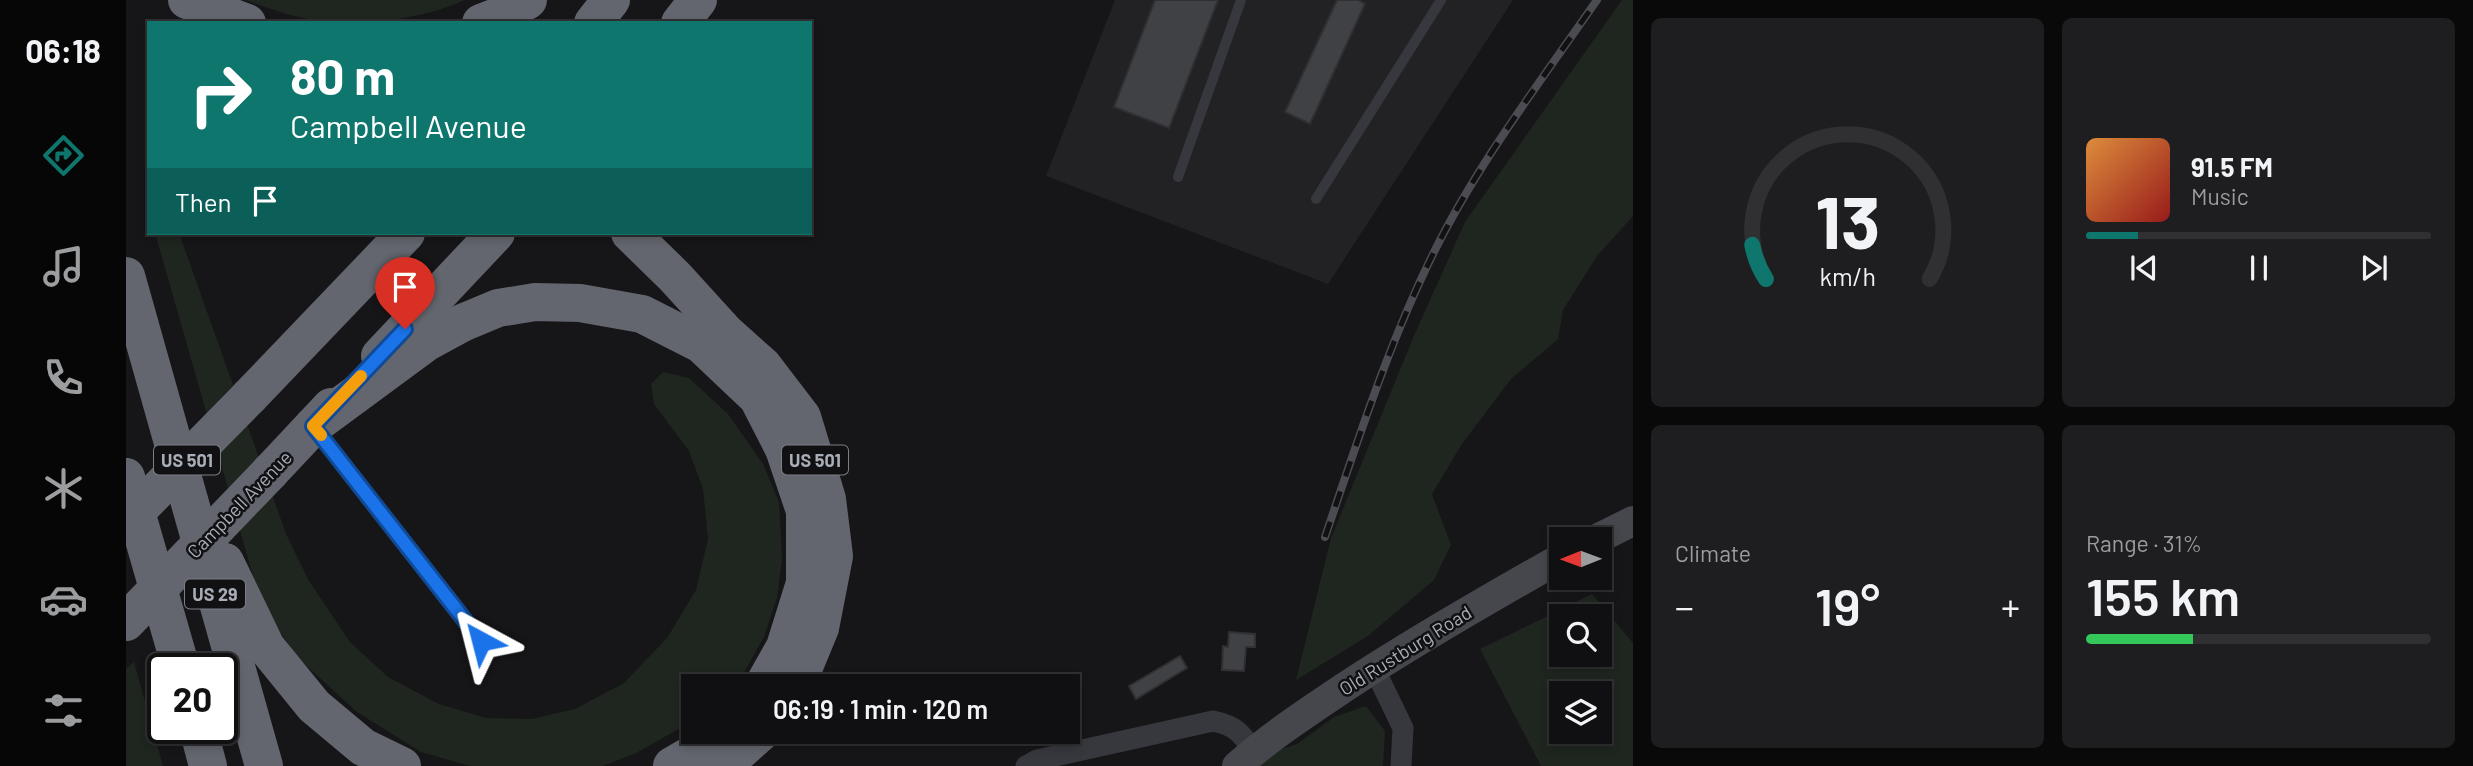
<!DOCTYPE html>
<meta charset="utf-8">
<style>
:root{--surface:#101012;--page:#1e1e20;--text:#f1f3f6;--muted:#9c9d9f;--line:#303032;--accent:#0f766e}
body{margin:0;font-family:Barlow,sans-serif;background:var(--page);color:var(--text);height:100vh;display:flex;flex-direction:column;font-size:26px;white-space:nowrap}
*{box-sizing:border-box;margin:0}
p{font-size:23px;color:var(--muted)}
.icon{flex:none;width:38px;height:38px;fill:none;stroke:currentColor;stroke-width:2;stroke-linecap:round;stroke-linejoin:round}
.map{position:relative;flex:1;overflow:hidden}
.drawer{display:flex;flex-direction:column;gap:18px;padding:18px;background:#09090a;width:840px}
.drawer>*{flex:none}
.hud{position:absolute;left:21px;top:21px;width:665px;height:214px;border-radius:0px;box-shadow:0 4px 10px #0003,0 0 0 2px var(--line);background:#0f766e;color:#fff;overflow:hidden}
.needle{width:46px;rotate:269deg}
.tools{position:absolute;left:1423px;top:527px;display:grid;gap:14px}
.tools a{display:grid;place-items:center;width:63px;height:63px;border-radius:0px;background:var(--surface);box-shadow:0 4px 10px #0003,0 0 0 2px var(--line);font-size:35px}
.speed{position:absolute;left:21px;top:653px;display:flex;gap:14px;font-size:35px;font-weight:700;text-align:center}
.speed>*{display:grid;place-content:center;width:91px;height:91px;border-radius:50%;background:var(--surface);box-shadow:0 4px 10px #0003,0 0 0 2px var(--line);line-height:1}
.speed .limit{border:4px solid #111;border-radius:10px;background:#fff;color:#111}
.pin{position:absolute;display:grid;place-items:center;width:60px;height:60px;color:#fff;margin:-72px -30px;border-radius:50% 50% 50% 0;rotate:-45deg;box-shadow:0 0 7px #0007}
.pin .icon{rotate:45deg}
.me{position:absolute;width:77px;margin:-38px;rotate:322deg;stroke-linejoin:round;filter:drop-shadow(0 0 5px #0008)}
.turn{display:flex;align-items:center;gap:24px;height:147px;padding:0 28px;font-size:32px}
.turn .icon{width:91px;height:91px;stroke-width:2.5}
.turn b{display:block;font-size:49px;line-height:60px}
.then{display:flex;align-items:center;height:66px;padding:0 28px;background:#0003;gap:14px;font-size:26px}
.big{font-size:52px;font-weight:600;line-height:1.1}
.drawer .card{flex:1;display:flex;flex-direction:column;justify-content:center;gap:10px;min-width:0;padding:0 24px;border-radius:10px;background:var(--page)}
.drawer .dial{align-items:center;gap:0}
.dial svg{height:182px;overflow:visible;fill:none;stroke:var(--line);stroke-width:7;stroke-linecap:round;text-anchor:middle}
.dial text{fill:var(--text);stroke:none}
.song{display:flex;align-items:center;gap:21px}
.cover{width:84px;height:84px;border-radius:10px;background:linear-gradient(135deg,hsl(30 70% 55%),hsl(0 70% 35%))}
.played{height:7px;border-radius:4px;background:linear-gradient(90deg,var(--accent) 15%,var(--line) 15%)}
.keys{display:flex;justify-content:space-around;direction:ltr}
.heat{display:flex;justify-content:space-between;align-items:center;font-size:38px;direction:ltr}
.charge{height:10px;border-radius:5px;background:linear-gradient(90deg,#34c759 31%,var(--line) 0)}
.drawer .tiles{flex:1;display:grid;gap:18px;grid-template-columns:repeat(2,1fr)}
.trip{position:absolute;left:555px;top:674px;width:399px;height:70px;border-radius:0px;background:var(--surface);box-shadow:0 4px 10px #0003,0 0 0 2px var(--line);font-weight:600;line-height:70px;text-align:center}
main{display:flex;flex:1;min-height:0}
.dock{display:flex;flex-direction:column;width:126px;justify-content:space-around;align-items:center;background:#060607;color:var(--muted)}
.dock .icon{width:49px;height:49px}
.dock .selected{color:var(--accent)}
.dock b{font-size:32px;color:var(--text)}
.map>svg:first-child{display:block}
.built{fill:#222225}
.green{fill:#1e261f;fill-rule:evenodd}
.building{fill:#404145;stroke:#303034;stroke-width:2}
.lines{fill:none;stroke-linecap:round;stroke-linejoin:round}
.lane{stroke:#37383d;stroke-width:10}
.street{stroke:#37383d;stroke-width:21}
.secondary{stroke:#45474d;stroke-width:30}
.highway{stroke:#63666e;stroke-width:38}
.rail-casing{stroke:#4a4c52;stroke-width:8}
.rail{stroke:#111113;stroke-width:5;stroke-dasharray:16;stroke-linecap:butt}
.highway-bridge{stroke:#63666e;stroke-width:38}
.route-casing{stroke:#114b97;stroke-width:18}
.route{stroke:#1a73e8;stroke-width:12}
.slow{stroke:#f59e0b;stroke-width:12}
.labels{text-anchor:middle;dominant-baseline:central;stroke-width:5;stroke-linejoin:round;paint-order:stroke}
.shield{fill:#111113;stroke:#7b7e86;stroke-width:2}
.shield-label{font-size:18px;font-weight:bold;fill:#a8adb8}
.street-label{font-size:19px;fill:#a8adb8;stroke:#111113}
</style>
<main>
<nav class="dock">
<b>06:18</b>
<svg class="icon selected" aria-label="directions" viewBox="0 0 24 24"><path d="M12 3l9 9-9 9-9-9zM9 14v-3h6M13 9l2 2-2 2"/></svg>
<svg class="icon" aria-label="music" viewBox="0 0 24 24"><path d="M9 18V5l10-2v13"/><circle cx="6" cy="18" r="3"/><circle cx="16" cy="16" r="3"/></svg>
<svg class="icon" aria-label="phone" viewBox="0 0 24 24"><path d="M5 4h4l2 5-3 2q2 4 5 5l2-3 5 2v4C11 20 4 13 5 4z"/></svg>
<svg class="icon" aria-label="climate" viewBox="0 0 24 24"><path d="M12 3v18M4 7l16 10M4 17L20 7"/></svg>
<svg class="icon" aria-label="car" viewBox="0 0 24 24"><path d="M5 17H2v-5l4-1 3-4h7l3 4 3 1v5h-3M9 17h6M6 11h13"/><circle cx="7" cy="17" r="2"/><circle cx="17" cy="17" r="2"/></svg>
<svg class="icon" aria-label="filters" viewBox="0 0 24 24"><path d="M4 7h16M4 17h16"/><circle cx="9" cy="7" r="2"/><circle cx="15" cy="17" r="2"/></svg>
</nav>
<div class="map">
<svg width="1507" height="766" viewBox="0 0 1507 766">
<rect width="100%" height="100%" fill="#161618"/>
<polygon class="built" points="989,0 1387,0 1202,284 920,176"/>
<g class="green">
<path d="M119,0h219c-44,21 -114,28 -161,18 -20,-4 -39,-12 -58,-18z"/>
<polygon points="1496,0 1507,0 1507,216 1471,256 1437,310 1432,339 1385,379 1336,444 1306,494 1325,545 1308,580 1242,636 1170,680 1205,538 1287,338 1339,222"/>
<polygon points="29,233 53,233 160,534 183,581 224,642 262,677 313,704 360,718 406,719 449,709 498,683 541,638 570,590 582,539 577,489 563,451 528,404 525,384 537,372 563,378 602,414 637,464 653,502 656,559 651,598 638,637 616,676 607,686 567,686 567,721 510,753 477,766 344,766 295,752 231,712 172,658 140,612 127,576"/>
<path d="M1466,594l41,49v123h-92l-61,-117zM1474,616v38h-39v-38zM1474,693v39h-39v-39z"/>
<polygon points="8,662 37,766 0,766 0,669"/>
<polygon points="1240,706 1259,731 1257,766 1131,766 1146,752 1171,744 1208,717"/>
</g>
<g class="building">
<polygon points="1029,0 1092,0 1043,128 988,107"/>
<polygon points="1211,0 1232,0 1239,4 1184,124 1159,112"/>
<polygon points="1103,632 1129,634 1129,647 1120,647 1118,671 1096,670 1097,646 1102,647"/>
<polygon points="1054,656 1061,668 1010,699 1003,686"/>
</g>
<g class="lines">
<g class="lane">
<polyline points="1052,177 1115,0"/>
<polyline points="1190,199 1315,0"/>
<polyline points="191,431 355,641"/>
</g>
<g class="street">
<polyline points="1248,668 1277,728 1275,766"/>
<path d="M900,766l11,-6 176,-39c23,5 27,11 41,30"/>
</g>
<g class="secondary">
<polyline points="1471,539 1507,521"/>
<path d="M1111,766c34,-30 71,-54 108,-79 70,-46 143,-88 216,-129"/>
</g>
<g class="highway">
<polyline points="61,0 121,23"/>
<polyline points="355,23 378,14 402,0"/>
<polyline points="467,23 485,0"/>
<polyline points="554,23 572,0"/>
<polyline points="504,233 549,277 600,333 637,366 676,417 701,499 708,556 694,628 670,686"/>
<polyline points="0,276 138,766"/>
<polyline points="254,356 370,233"/>
<polyline points="123,397 280,233"/>
<polyline points="187,426 301,342 336,323 372,308 409,302 454,303 516,314 575,344 632,398 658,449 679,511 679,583 659,647 637,686"/>
<polyline points="144,472 205,407"/>
<polyline points="0,477 55,668"/>
<polyline points="99,562 140,647 188,706 237,747 276,766"/>
<polyline points="72,728 82,766"/>
<polyline points="546,766 584,744 597,732"/>
<polyline points="597,766 635,732"/>
</g>
<g class="rail-casing">
<path id="rail" d="M1199,537c33,-97 64,-195 110,-287 45,-90 106,-169 162,-250"/>
</g>
<use href="#rail" class="rail"/>
<g class="highway-bridge">
<polyline points="0,522 123,397"/>
<polyline points="0,622 144,472"/>
</g>
</g>
<g class="lines">
<g class="route-casing">
<polyline id="route" points="279,329 187,426 355,641"/>
</g>
<use href="#route" class="route"/>
<polyline class="slow" points="195,435 187,426 235,376"/>
</g>
<g class="labels">
<g class="shield">
<rect x="28" y="445.5" width="66" height="29" rx="5"/>
<rect x="656" y="445.5" width="66" height="29" rx="5"/>
<rect x="59" y="579.5" width="60" height="29" rx="5"/>
</g>
<g class="shield-label">
<text x="61" y="460">US 501</text>
<text x="689" y="460">US 501</text>
<text x="89" y="594">US 29</text>
</g>
<g class="street-label">
<text transform="translate(113 504) rotate(-46)">Campbell Avenue</text>
<text transform="translate(1279 650) rotate(-32)">Old Rustburg Road</text>
</g>
</g>
</svg>
<div class="tools">
<a><svg class="needle" viewBox="-14 -14 28 28"><path d="M0-13l5 13h-10z" fill="#e53935"/><path d="M0 13l5-13h-10z" fill="#9c9d9f"/></svg></a>
<a><svg class="icon" aria-label="search" viewBox="0 0 24 24"><circle cx="10" cy="10" r="6"/><path d="M15 15l6 6"/></svg></a>
<a><svg class="icon" aria-label="layers" viewBox="0 0 24 24"><path d="M12 4l9 5-9 5-9-5zM3 14l9 5 9-5"/></svg></a>
</div>
<div class="speed"><div class="limit">20</div></div>
<div class="pin" style="left:279px;top:329px;background:#d93025"><svg class="icon" aria-label="arrive" viewBox="0 0 24 24"><path d="M6 21V4h12l-3 4 3 4H6"/></svg></div>
<svg class="me" style="left:355px;top:641px" viewBox="-20 -20 40 40"><path d="M0-17L14 15 0 8-14 15z" fill="#1a73e8" stroke="#fff" stroke-width="4"/></svg>
<div class="trip">06:19 · 1 min · 120 m</div>
<div class="hud">
<div class="turn"><svg class="icon" aria-label="right" viewBox="0 0 24 24"><path d="M7 20v-9h11M14 6l5 5-5 5"/></svg><div><b>80 m</b>Campbell Avenue</div></div>
<div class="then">Then<svg class="icon" aria-label="arrive" viewBox="0 0 24 24"><path d="M6 21V4h12l-3 4 3 4H6"/></svg></div>
</div>
</div>
<section class="drawer">
<div class="tiles">
<div class="card dial"><svg viewBox="0 0 100 80">
<path d="M14 69A42 42 0 1 1 86 69"/>
<path d="M14 69A42 42 0 0 1 8 54" stroke="#0f766e"/>
<text x="50" y="56" font-size="32" font-weight="700">13</text>
<text x="50" y="72" font-size="11">km/h</text>
</svg></div>
<div class="card">
<div class="song"><i class="cover"></i><div><b>91.5 FM</b><p>Music</p></div></div>
<div class="played"></div>
<div class="keys"><svg class="icon" aria-label="previous" viewBox="0 0 24 24"><path d="M18 5L8 12l10 7zM5 5v14"/></svg><svg class="icon" aria-label="pause" viewBox="0 0 24 24"><path d="M8 5v14M16 5v14"/></svg><svg class="icon" aria-label="next" viewBox="0 0 24 24"><path d="M6 5l10 7-10 7zM19 5v14"/></svg></div>
</div>
<div class="card"><p>Climate</p>
<div class="heat"><a>−</a><b class="big">19°</b><a>+</a></div>
</div>
<div class="card"><p>Range · 31%</p><b class="big">155 km</b><div class="charge"></div></div>
</div>
</section>
</main>
